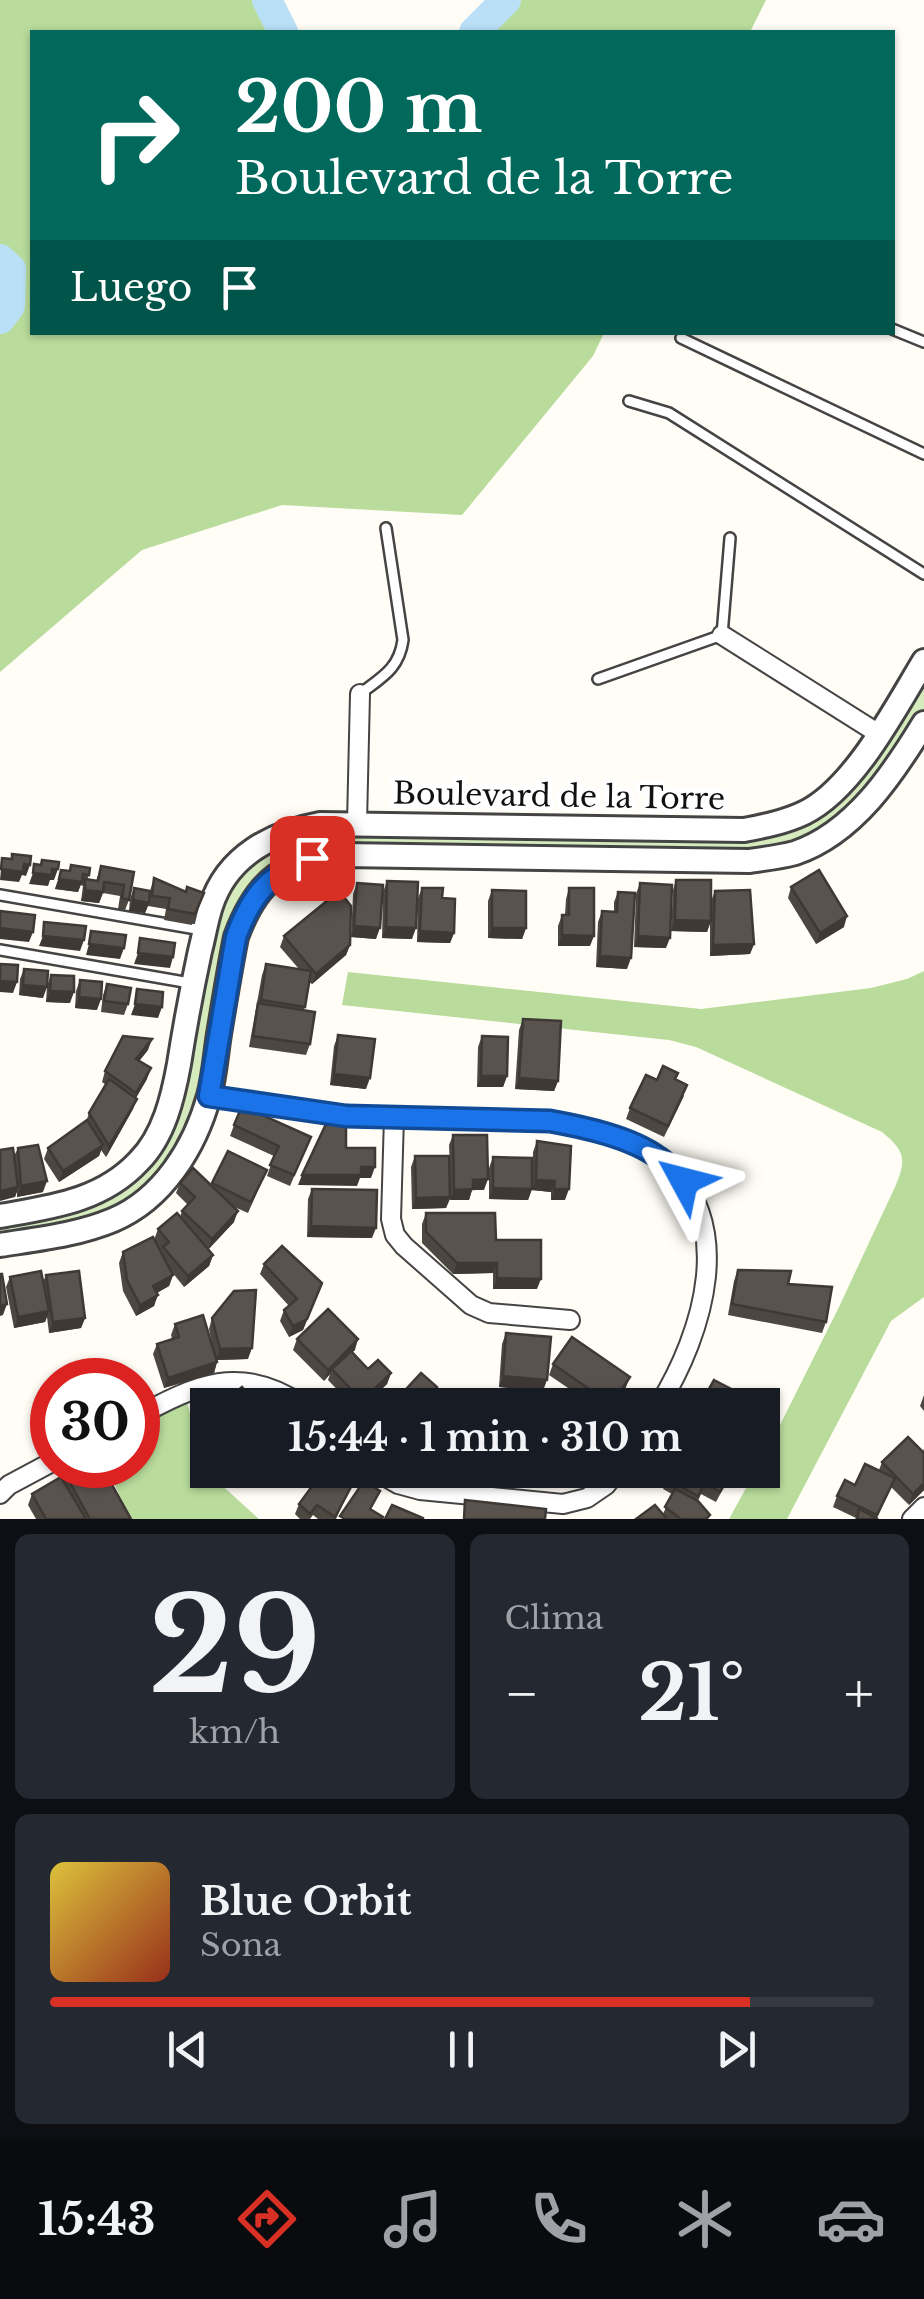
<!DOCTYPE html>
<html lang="es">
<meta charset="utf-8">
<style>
:root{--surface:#171b24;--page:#242831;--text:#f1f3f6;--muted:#9ea1a6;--line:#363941;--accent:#d93025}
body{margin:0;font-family:"Libre Baskerville",serif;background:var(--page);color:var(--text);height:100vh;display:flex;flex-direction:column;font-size:38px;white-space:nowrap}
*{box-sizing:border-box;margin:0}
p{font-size:32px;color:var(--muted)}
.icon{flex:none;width:55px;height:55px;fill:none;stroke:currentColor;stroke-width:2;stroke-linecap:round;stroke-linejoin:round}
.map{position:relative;height:1519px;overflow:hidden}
.details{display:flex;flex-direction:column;gap:15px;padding:15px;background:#0d0f14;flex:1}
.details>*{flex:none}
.hud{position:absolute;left:30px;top:30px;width:865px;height:305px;border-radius:0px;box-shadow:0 2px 8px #0004;background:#00695c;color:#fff;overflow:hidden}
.speed{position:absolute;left:30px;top:1358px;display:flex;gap:20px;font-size:50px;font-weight:700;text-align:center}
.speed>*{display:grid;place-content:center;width:130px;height:130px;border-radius:50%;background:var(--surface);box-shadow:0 2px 8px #0004;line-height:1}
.speed .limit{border:15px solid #d22;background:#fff;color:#111}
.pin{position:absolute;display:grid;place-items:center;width:85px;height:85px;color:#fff;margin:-42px;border-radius:20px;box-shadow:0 5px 15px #0006}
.me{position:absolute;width:110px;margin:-55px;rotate:308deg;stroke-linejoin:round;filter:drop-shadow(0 0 8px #0008)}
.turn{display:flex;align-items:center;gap:35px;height:210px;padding:0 40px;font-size:45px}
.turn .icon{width:130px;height:130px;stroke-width:2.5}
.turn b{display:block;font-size:70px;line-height:85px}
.then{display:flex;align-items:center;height:95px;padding:0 40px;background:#0003;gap:20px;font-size:38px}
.big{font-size:75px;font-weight:700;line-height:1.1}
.details .widget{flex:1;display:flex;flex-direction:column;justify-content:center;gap:15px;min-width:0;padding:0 35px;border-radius:15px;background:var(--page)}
.details .dial{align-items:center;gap:0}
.dial b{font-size:130px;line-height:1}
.song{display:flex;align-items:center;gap:30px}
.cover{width:120px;height:120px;border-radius:15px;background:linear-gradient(135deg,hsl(50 70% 55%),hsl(10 70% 35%))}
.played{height:10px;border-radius:5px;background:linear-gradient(90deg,var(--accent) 85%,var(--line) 85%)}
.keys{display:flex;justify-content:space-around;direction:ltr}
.heat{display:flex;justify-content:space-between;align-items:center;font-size:55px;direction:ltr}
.details .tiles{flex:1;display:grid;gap:15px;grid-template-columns:1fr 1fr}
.widget:last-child{grid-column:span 2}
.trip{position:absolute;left:190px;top:1388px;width:590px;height:100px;border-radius:0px;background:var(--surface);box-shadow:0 2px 8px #0004;font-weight:700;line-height:100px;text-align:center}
.menu{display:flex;height:160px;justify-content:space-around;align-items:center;background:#090b0e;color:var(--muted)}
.menu .icon{width:70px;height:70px}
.menu .selected{color:var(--accent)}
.menu b{font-size:45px;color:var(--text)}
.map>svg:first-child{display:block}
.green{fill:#d5ebbd}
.forest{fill:#b9dc9c}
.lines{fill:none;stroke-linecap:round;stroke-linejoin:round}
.river{stroke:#b9e0f7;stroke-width:30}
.service-casing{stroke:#444;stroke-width:14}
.minor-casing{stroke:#444;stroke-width:22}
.tertiary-casing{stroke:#444;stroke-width:28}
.service{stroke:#fff;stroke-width:9}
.minor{stroke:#fff;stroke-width:18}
.tertiary{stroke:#fff;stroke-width:22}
.wall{fill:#4d4742}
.shaded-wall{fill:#3f3936}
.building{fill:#5a524d;stroke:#3f3936;stroke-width:2.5}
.route-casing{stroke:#114b97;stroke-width:25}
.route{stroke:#1a73e8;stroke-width:18}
.labels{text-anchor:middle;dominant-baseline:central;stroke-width:10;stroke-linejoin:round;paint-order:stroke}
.street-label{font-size:30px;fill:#111;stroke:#fff}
</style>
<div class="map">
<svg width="924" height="1519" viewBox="0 0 924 1519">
<rect width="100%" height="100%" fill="#fffdf5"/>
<polygon class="green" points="924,661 924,723 887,780 797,852 313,858 245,913 209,1096 142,1203 0,1245 0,1216 77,1201 155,1140 220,886 293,829 744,830 827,797"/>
<g class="forest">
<polygon points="0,0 267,0 283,32 32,32 32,332 604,333 593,356 462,515 282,505 142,550 0,672 0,319 10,305 11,270 0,259"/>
<polygon points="506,0 766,0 750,32 474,32"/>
<path d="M924,971v326l-33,24 -104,198h-58l27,-49h6l1,-11 75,-150 57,-122c12,-28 10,-36 -13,-55l-186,-85 -27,-7 -327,-35 6,-33 353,37 170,-21 36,-9z"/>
<polygon points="184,1391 205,1470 259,1519 130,1519 106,1465 138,1465 138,1416"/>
</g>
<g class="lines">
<g class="river">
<polyline points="267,0 283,32"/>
<polyline points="474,32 506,0"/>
<polyline points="0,259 11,269 10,306 0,319"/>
</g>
<g class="service-casing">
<g id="service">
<polyline points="892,329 924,342"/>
<polyline points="681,338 924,454"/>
<polyline points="629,401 669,413 924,574"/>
<polyline points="598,679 722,635 730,538"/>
<path d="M360,694c22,-17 39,-25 43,-54l-17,-112"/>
<polyline points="0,895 202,930"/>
<polyline points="0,950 190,983"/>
</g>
</g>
<g class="minor-casing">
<g id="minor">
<polyline points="722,635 879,734"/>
<polyline points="357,823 360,694"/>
<path d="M209,1096l137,20 203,5c34,6 82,16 110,37 81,59 44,176 0,247"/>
<polyline points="394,1117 391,1219 395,1235 404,1246 471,1305 489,1313 570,1320"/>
<path d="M138,1416c58,-31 102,-53 164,-11"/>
<polyline points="374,1470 398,1484 420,1490 563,1504 587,1498 606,1485 618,1470"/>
<polyline points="0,1494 9,1485 52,1462"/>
<polyline points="912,1519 924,1507"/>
</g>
</g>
<g class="tertiary-casing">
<g id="tertiary">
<path d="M0,1216c51,-9 102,-15 139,-55 25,-25 34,-64 40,-97 6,-38 13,-76 21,-113 4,-15 6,-30 11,-45 16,-50 61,-73 109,-82l424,6c21,-4 41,-8 60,-17 50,-24 92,-106 120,-152"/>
<path d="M0,1245c38,-6 77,-10 113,-25 50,-21 82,-73 96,-124 6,-22 7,-46 11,-68 5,-30 10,-61 16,-91 21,-57 47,-76 107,-82l406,6c15,-2 31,-4 46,-8 59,-20 98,-79 129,-130"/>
</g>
</g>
<use href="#service" class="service"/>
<use href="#minor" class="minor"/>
<use href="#tertiary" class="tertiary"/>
</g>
<g class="wall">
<polygon points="71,865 89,875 87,880 96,881 101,866 134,872 129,900 125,910 118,909 120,896 103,893 99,903 81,901 83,886 80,885 78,892 55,889 61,870 69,871"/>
<polygon points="154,878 186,891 204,893 192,925 164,920 166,909 148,906 145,913 129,911 130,899 134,888 150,891"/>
<polygon points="676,880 711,901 715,891 754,944 750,954 710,956 710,923 707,932 671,931 673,890"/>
<polygon points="387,881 412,939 382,938 383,892"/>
<polygon points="357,883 376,939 351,937 353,894"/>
<polygon points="640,883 666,948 634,947 636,894"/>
<polygon points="791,887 844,927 816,944 788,898"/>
<polygon points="422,888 442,898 454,933 450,943 417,942 418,898"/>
<polygon points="569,888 590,946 558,946 558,926 562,915 565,915 566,899"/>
<polygon points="492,890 526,928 522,939 488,938 488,901"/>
<polygon points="618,892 627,969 596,967 598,922 602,911 614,912 614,902"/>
<polygon points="284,936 350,945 346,955 312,984 309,982 304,1010 310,1044 306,1055 249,1047 262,975 266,964 299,969 280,947"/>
<polygon points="24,969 43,998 19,995 20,979"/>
<polygon points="51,975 70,1003 46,1002 47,986"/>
<polygon points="80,980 97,1010 75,1008 76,991"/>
<polygon points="107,984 128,1004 124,1015 101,1012 103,995"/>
<polygon points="523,1019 558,1081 554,1091 515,1089 519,1030"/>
<polygon points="338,1035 366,1089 330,1085 334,1046"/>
<polygon points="482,1036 507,1076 503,1087 477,1087 478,1047"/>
<polygon points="148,1050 139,1061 147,1079 136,1098 133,1109 106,1157 101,1150 99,1156 59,1182 44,1159 48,1148 86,1122 89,1113 106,1085 102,1082 105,1071"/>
<polygon points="675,1079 684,1096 664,1137 626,1119 630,1108 657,1080"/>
<polygon points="234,1125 311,1137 290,1186 267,1176 274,1156 230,1136"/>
<polygon points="453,1135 484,1190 472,1190 469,1200 450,1200 450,1199 446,1208 412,1209 411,1167 415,1156 450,1168 449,1145"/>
<polygon points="537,1141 565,1200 551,1200 551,1192 532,1190 533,1152"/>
<polygon points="18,1148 43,1192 17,1197 17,1192 15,1197 14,1156"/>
<polygon points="228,1151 267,1170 248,1213 232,1206 234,1222 208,1249 213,1255 209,1266 184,1287 172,1272 173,1275 169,1286 157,1293 154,1306 136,1316 123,1291 119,1263 123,1252 154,1240 158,1229 180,1217 182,1211 188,1205 176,1193 180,1183 211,1186"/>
<polygon points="493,1157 532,1189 528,1200 489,1199 489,1168"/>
<polygon points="312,1189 372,1238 307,1237 308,1199"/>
<polygon points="426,1213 496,1240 537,1289 493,1289 493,1273 453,1274 422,1243 422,1224"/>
<polygon points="264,1264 322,1283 303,1330 289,1337 280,1321 284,1310 289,1306 260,1274"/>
<polygon points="738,1270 788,1284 826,1322 822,1333 728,1315 734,1281"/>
<polygon points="46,1275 85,1318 81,1328 49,1333 47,1317 45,1322 14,1328 6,1287 10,1277 43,1282"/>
<polygon points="212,1318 248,1359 217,1360 217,1362 214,1373 164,1388 153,1354 157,1344 172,1339 171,1335 175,1324 213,1348 209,1329"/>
<polygon points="506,1333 543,1391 499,1387 502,1344"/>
<polygon points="297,1339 355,1350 352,1352 368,1369 391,1373 387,1384 365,1405 352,1405 328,1380 330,1374 324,1381 293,1350"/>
<polygon points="553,1364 626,1387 614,1405 593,1405 549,1375"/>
<polygon points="924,1395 924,1411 920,1406"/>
<polygon points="208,1414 208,1432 203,1426"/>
<polygon points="924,1448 924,1490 909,1505 891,1487 877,1518 878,1519 855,1519 856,1518 833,1507 837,1496 879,1470 882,1462 923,1452"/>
<polygon points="63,1470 131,1519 36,1519 28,1505 32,1494 60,1478"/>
<polygon points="492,1470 534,1470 529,1485 490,1479"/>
<polygon points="730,1475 716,1502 701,1494 698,1501 710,1515 708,1519 636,1519 663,1514 672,1494 663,1489 667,1479"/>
<polygon points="351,1487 336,1519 318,1519 313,1515 310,1519 300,1519 295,1514 299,1504"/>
</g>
<g class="shaded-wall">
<polygon points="24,864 30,865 26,876 22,875 19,882 0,880 1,869"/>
<polygon points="52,869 58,869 54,880 50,880 48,886 29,884 33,873"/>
<polygon points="59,879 82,882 78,892 55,889"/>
<polygon points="85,890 103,892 99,903 81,901"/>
<polygon points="133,900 149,903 145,913 129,911"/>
<polygon points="847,916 844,927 816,944 820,933"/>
<polygon points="675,920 711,921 707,932 671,931"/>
<polygon points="354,926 380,928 376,939 351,937"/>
<polygon points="386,927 416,928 412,939 382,938"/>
<polygon points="0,928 33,932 29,942 0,939"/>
<polygon points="492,928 526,928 522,939 488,938"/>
<polygon points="420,931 454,933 450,943 417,942"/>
<polygon points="562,935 594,936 590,946 558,946"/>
<polygon points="43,936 84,940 80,951 39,946"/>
<polygon points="638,936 670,938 666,948 634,947"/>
<polygon points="89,944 124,948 120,959 86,955"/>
<polygon points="754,944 750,954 710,956 713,945"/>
<polygon points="350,945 346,955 312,984 316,974"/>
<polygon points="138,953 173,957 170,968 134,964"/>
<polygon points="600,956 631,958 627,969 596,967"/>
<polygon points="0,981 17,982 13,993 0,992"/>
<polygon points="23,985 47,987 43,998 19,995"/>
<polygon points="50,991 74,992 70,1003 46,1002"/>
<polygon points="79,997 101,999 97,1010 75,1008"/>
<polygon points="135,1004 162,1007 158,1018 131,1015"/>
<polygon points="152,1039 148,1050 132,1070 136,1059"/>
<polygon points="151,1068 147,1079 132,1104 136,1093"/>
<polygon points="334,1074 370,1078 366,1089 330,1085"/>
<polygon points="481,1076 507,1076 503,1087 477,1087"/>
<polygon points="519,1078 558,1081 554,1091 515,1089"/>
<polygon points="137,1099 133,1109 106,1157 109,1146"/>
<polygon points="103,1145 99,1156 59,1182 63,1171"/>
<polygon points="361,1167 375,1167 371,1178 360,1178 357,1186 298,1185 302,1175"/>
<polygon points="488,1179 484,1190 472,1190 469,1200 450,1200 454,1190 473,1180"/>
<polygon points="536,1180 555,1181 551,1192 532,1190"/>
<polygon points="47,1181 43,1192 17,1197 21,1186"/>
<polygon points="18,1187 15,1197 0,1201 0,1191"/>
<polygon points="493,1188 532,1189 528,1200 489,1199"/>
<polygon points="554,1189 569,1189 565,1200 551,1200"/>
<polygon points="450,1197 446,1208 412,1209 416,1198"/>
<polygon points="238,1211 234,1222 208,1250 212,1239"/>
<polygon points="311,1226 376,1228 372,1238 307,1237"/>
<polygon points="213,1255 209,1266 184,1287 188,1276"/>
<polygon points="457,1263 497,1263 493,1273 453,1274"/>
<polygon points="173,1275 169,1286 149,1297 153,1286"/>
<polygon points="497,1278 541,1279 537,1289 493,1289"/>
<polygon points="318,1293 303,1330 289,1337 293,1326"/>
<polygon points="158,1295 154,1306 136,1316 140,1305"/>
<polygon points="7,1304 3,1315 0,1316 0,1306"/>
<polygon points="49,1311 45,1322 14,1328 18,1317"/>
<polygon points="85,1318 81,1328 49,1333 53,1322"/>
<polygon points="358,1339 355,1350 334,1371 332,1369 330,1374 324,1381 328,1370"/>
<polygon points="252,1348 248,1359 216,1360 220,1349"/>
<polygon points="217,1362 214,1373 164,1388 168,1378"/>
<polygon points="391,1373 387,1384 365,1405 361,1405 362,1401"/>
<polygon points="503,1376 547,1380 543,1391 499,1387"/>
<polygon points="630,1377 626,1387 614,1405 611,1405"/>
<polygon points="437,1387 433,1398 427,1405 421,1405"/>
<polygon points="425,1470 445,1470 442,1477 422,1476"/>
<polygon points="450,1470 489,1470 486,1477 449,1474"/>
<polygon points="539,1470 554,1470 570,1471 566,1482 536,1479"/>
<polygon points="924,1483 924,1490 909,1505 913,1494"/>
</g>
<g class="building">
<polygon points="12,854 31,856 30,865 24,864 23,872 1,869 2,858 12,859"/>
<polygon points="42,860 59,862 58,869 52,869 52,875 33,873 34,864 41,865"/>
<polygon points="71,865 90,868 89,875 83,874 82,882 59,879 61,870 70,871"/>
<polygon points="101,866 134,872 129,900 122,898 124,885 104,882 103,892 85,890 85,879 98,881"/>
<polygon points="819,870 847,916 820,933 791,887"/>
<polygon points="154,878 186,892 187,887 204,893 195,914 168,909 170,898 152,896"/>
<polygon points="676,880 711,880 711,921 675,920"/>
<polygon points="387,881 418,882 416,928 386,927"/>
<polygon points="357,883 383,885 380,928 354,926"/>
<polygon points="640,883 672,885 670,938 638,936"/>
<polygon points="134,888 150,891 149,903 133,900"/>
<polygon points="422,888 443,888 442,898 455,899 454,933 420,931"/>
<polygon points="569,888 594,888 594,936 562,935 562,915 569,915"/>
<polygon points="492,890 526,891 526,928 492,928"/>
<polygon points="750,890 754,944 713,945 715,891"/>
<polygon points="339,891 351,906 350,945 316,974 284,936"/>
<polygon points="618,892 635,893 631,958 600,956 602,911 617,912"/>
<polygon points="0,911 35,915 33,932 0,928"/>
<polygon points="44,922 86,926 84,940 43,936"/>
<polygon points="91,931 126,935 124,948 89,944"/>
<polygon points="140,938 175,943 173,957 138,953"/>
<polygon points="0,964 18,965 17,982 0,981"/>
<polygon points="266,964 311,971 305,1007 261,1000"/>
<polygon points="24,969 48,971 47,987 23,985"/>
<polygon points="51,975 74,976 74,992 50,991"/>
<polygon points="80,980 102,982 101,999 79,997"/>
<polygon points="107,984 131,988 128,1004 104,1001"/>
<polygon points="137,989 163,992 162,1007 135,1004"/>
<polygon points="258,1003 315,1012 310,1044 253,1036"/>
<polygon points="523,1019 561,1021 558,1081 519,1078"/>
<polygon points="338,1035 375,1039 370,1078 334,1074"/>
<polygon points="123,1036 152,1039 136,1059 151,1068 136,1093 105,1071"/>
<polygon points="482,1036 508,1037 507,1076 481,1076"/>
<polygon points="663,1066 678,1073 675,1079 687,1085 668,1126 630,1108 646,1075 657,1080"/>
<polygon points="109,1079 137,1099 109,1146 89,1113"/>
<polygon points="242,1106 311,1137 294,1175 270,1165 279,1146 234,1125"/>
<polygon points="87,1120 103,1145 63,1171 48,1148"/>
<polygon points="326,1124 346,1124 346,1148 375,1148 375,1167 361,1167 361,1175 302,1175"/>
<polygon points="453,1135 487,1135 488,1179 473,1180 473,1189 454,1190"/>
<polygon points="537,1141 571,1146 569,1189 554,1189 555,1181 536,1180"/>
<polygon points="38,1145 47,1181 21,1186 18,1148"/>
<polygon points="13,1148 18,1187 0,1191 0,1150"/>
<polygon points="228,1151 267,1170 251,1202 212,1183"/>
<polygon points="415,1156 449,1156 450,1197 416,1198"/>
<polygon points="493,1157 532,1158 532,1189 493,1188"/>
<polygon points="193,1168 238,1211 212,1239 182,1211 195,1197 180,1183"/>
<polygon points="312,1189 377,1190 376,1228 311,1226"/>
<polygon points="177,1213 213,1255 188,1276 163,1247 169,1242 158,1229"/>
<polygon points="426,1213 495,1213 496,1240 541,1240 541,1279 497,1278 497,1263 457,1263 426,1232"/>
<polygon points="153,1237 173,1275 153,1286 158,1295 140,1305 127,1280 123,1252"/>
<polygon points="282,1246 322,1283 307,1319 293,1326 284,1310 297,1299 264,1264"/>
<polygon points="738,1270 791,1271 788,1284 832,1287 826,1322 732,1304"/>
<polygon points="41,1271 49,1311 18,1317 10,1277"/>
<polygon points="79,1271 85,1318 53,1322 46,1275"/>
<polygon points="0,1274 2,1274 7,1304 0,1306"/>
<polygon points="256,1290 252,1348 220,1349 212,1318 234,1291"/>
<polygon points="328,1309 358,1339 328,1370 297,1339"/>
<polygon points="203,1315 217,1362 168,1378 157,1344 179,1337 175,1324"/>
<polygon points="506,1333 551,1337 547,1380 503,1376"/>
<polygon points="572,1337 630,1377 611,1404 553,1364"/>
<polygon points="351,1351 368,1369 378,1360 391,1373 362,1401 332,1369"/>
<polygon points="421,1373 437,1387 421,1405 406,1405 398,1398"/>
<polygon points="714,1380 756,1402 754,1405 700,1405"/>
<polygon points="242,1387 256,1405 220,1405"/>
<polygon points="908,1437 924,1453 924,1483 913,1494 882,1462"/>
<polygon points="865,1464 895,1478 877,1515 837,1496 845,1480 855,1485"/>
<polygon points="72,1465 101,1465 131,1519 90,1519 63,1470"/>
<polygon points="324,1470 326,1470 351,1487 335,1517 317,1505 310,1514 299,1504"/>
<polygon points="507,1470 534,1470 533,1474"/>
<polygon points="672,1470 720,1470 730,1475 720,1492 705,1483 698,1496 667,1479"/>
<polygon points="61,1477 86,1519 46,1519 32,1494"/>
<polygon points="364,1481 380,1491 370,1509 383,1517 382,1519 345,1519 340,1516"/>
<polygon points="675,1489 698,1501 710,1515 706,1519 681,1519 665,1507"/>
<polygon points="465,1500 546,1509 545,1519 464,1519"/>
<polygon points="392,1505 423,1518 423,1519 385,1519"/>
<polygon points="655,1505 667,1519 636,1519"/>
<polygon points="859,1509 878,1519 857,1519"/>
</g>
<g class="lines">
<g class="route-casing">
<path id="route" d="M312,858c-43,17 -60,35 -76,79l-27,159 137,20 204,5c33,6 81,16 109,37 9,6 17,15 25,23"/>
</g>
<use href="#route" class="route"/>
</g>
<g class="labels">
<g class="street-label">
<text transform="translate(559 796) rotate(1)">Boulevard de la Torre</text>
</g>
</g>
</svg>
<div class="speed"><div class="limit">30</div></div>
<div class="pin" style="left:312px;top:858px;background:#d93025"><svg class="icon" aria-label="arrive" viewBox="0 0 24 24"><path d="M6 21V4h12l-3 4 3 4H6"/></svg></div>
<svg class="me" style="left:684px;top:1181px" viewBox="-20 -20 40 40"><path d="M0-17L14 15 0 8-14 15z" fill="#1a73e8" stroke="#fff" stroke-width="4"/></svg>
<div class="trip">15:44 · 1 min · 310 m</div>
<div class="hud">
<div class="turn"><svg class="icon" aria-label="right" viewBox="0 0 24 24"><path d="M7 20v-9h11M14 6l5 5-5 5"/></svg><div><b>200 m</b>Boulevard de la Torre</div></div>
<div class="then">Luego<svg class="icon" aria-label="arrive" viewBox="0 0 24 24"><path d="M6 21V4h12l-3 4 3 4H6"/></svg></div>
</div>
</div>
<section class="details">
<div class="tiles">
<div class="widget dial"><b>29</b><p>km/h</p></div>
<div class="widget"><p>Clima</p>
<div class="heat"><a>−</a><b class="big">21°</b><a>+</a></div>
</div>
<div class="widget">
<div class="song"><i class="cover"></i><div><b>Blue Orbit</b><p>Sona</p></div></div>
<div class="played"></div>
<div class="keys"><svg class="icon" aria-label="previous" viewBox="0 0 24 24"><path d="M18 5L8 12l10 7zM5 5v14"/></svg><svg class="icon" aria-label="pause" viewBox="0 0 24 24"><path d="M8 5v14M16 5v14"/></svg><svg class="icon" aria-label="next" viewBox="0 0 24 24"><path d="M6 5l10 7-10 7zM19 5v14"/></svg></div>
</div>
</div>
</section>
<nav class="menu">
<b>15:43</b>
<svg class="icon selected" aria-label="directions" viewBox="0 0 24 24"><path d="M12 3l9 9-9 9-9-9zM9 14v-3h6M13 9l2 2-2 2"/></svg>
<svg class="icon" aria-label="music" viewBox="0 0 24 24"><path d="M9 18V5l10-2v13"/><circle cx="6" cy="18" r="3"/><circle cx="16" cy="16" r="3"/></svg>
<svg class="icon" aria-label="phone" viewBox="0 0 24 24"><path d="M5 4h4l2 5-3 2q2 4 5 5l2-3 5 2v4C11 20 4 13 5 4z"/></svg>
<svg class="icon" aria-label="climate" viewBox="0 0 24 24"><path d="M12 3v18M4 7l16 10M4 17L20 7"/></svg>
<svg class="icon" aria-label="car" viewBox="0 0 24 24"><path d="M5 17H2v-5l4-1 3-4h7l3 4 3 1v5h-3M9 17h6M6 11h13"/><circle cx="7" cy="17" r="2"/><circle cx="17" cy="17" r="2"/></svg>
</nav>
